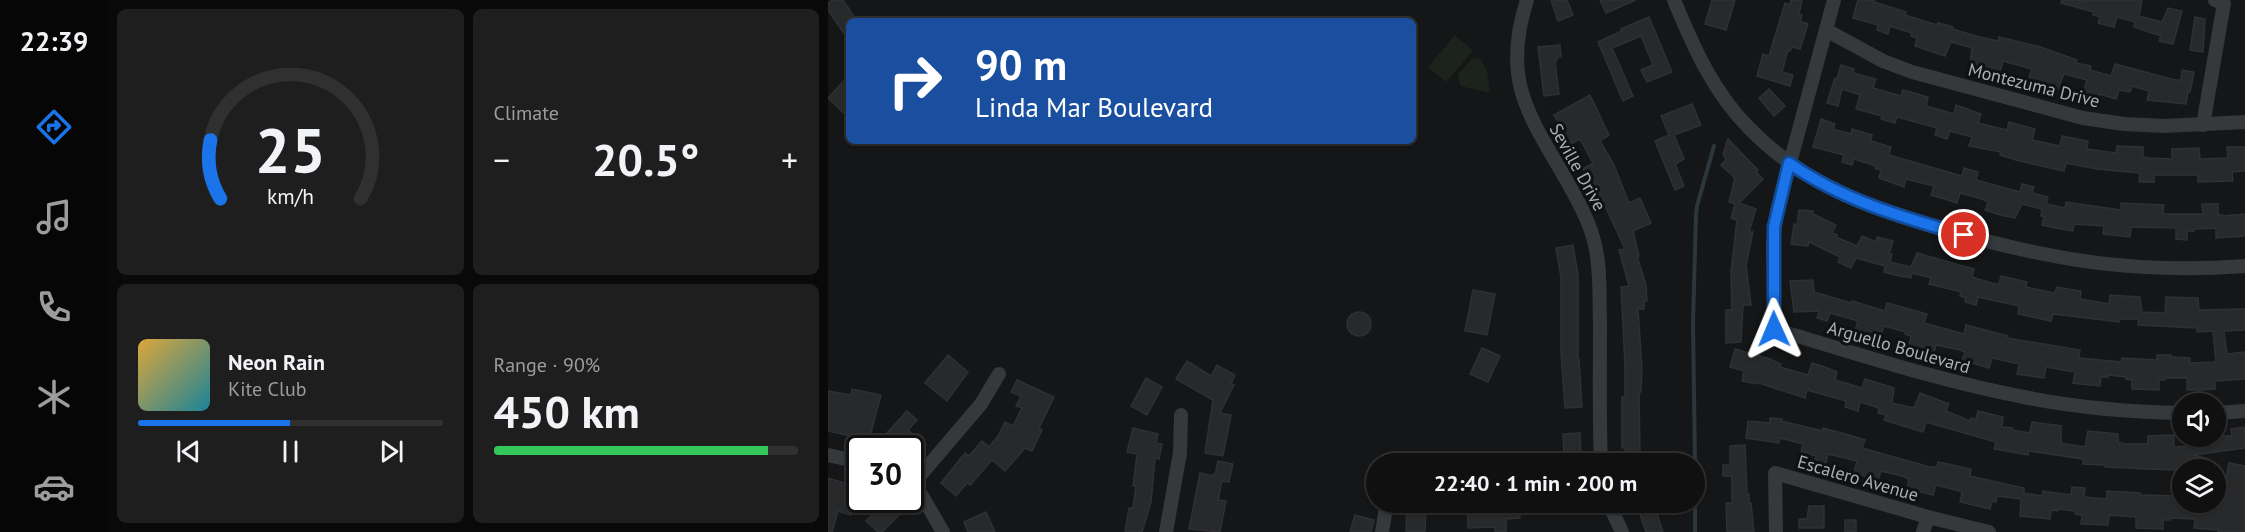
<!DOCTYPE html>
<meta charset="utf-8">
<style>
:root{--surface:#101011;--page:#1e1e1f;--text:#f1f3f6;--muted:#9c9d9f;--line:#303031;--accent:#1a73e8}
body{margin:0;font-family:"PT Sans",sans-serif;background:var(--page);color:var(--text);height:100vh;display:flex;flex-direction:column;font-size:22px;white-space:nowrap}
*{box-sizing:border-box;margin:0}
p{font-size:20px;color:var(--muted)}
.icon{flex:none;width:33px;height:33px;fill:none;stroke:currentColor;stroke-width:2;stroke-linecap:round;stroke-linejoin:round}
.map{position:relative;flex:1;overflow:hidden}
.side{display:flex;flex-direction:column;gap:9px;padding:9px;background:#090909;width:720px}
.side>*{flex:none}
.top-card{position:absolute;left:18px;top:18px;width:570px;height:126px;border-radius:9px;box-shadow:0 2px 4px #0004,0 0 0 2px var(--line);background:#1a4fa0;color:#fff;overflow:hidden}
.controls{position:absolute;left:1344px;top:393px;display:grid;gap:12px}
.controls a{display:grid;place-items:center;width:54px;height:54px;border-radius:50%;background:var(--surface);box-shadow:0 2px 4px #0004,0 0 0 2px var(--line);font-size:30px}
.speed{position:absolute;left:18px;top:435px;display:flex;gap:12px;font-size:30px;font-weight:700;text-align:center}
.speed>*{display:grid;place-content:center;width:78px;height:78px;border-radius:50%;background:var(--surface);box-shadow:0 2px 4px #0004,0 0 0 2px var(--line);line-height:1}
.speed .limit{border:3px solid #111;border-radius:9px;background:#fff;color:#111}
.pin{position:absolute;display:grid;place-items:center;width:51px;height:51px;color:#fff;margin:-26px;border:3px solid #fff;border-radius:50%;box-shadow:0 2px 6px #0007}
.me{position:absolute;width:66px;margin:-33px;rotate:359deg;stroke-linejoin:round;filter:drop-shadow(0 0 4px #0008)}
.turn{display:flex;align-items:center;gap:21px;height:126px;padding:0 30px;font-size:27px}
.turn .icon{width:78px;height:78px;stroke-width:2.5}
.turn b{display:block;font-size:42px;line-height:51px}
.big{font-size:45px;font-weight:700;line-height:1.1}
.side .tile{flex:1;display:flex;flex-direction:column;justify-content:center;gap:9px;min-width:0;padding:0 21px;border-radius:9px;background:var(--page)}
.side .dial{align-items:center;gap:0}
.dial svg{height:156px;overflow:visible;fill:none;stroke:var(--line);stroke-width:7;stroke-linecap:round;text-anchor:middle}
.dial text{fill:var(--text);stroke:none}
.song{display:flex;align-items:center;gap:18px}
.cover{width:72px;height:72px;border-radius:9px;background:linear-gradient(135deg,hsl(40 70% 55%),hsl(190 70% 35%))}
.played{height:6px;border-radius:3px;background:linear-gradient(90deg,var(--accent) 50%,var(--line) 50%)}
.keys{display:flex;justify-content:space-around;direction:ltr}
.heat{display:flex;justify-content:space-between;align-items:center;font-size:33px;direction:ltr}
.charge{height:9px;border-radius:4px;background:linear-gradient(90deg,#34c759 90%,var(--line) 0)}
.side .tiles{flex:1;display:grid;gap:9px;grid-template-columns:repeat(2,1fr)}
.trip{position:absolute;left:538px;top:453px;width:339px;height:60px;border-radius:30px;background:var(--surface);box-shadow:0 2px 4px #0004,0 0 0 2px var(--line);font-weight:700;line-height:60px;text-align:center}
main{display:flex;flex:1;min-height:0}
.dock{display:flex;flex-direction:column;width:108px;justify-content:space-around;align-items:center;background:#060607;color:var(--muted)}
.dock .icon{width:42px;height:42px}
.dock .on{color:var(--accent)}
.dock b{font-size:27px;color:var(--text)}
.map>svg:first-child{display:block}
.green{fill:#1c221c}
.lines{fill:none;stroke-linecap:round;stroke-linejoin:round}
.stream{stroke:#2c373b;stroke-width:4}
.building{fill:#28292b;stroke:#2f3033;stroke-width:1.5}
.minor{stroke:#36393c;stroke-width:14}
.route-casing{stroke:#114b97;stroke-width:15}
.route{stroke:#1a73e8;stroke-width:10}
.labels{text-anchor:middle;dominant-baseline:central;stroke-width:6;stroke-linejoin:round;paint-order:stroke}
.street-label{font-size:18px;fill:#a8b0b7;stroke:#101112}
</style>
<main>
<nav class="dock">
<b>22:39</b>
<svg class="icon on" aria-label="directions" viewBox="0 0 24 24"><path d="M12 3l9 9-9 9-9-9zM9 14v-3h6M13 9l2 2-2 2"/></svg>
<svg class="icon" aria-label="music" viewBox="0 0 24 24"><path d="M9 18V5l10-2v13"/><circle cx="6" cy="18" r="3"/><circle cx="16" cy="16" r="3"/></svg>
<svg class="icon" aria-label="phone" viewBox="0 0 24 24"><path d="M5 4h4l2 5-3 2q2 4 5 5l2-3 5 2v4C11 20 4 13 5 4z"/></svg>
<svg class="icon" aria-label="climate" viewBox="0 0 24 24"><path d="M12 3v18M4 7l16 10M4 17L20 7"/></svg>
<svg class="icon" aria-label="car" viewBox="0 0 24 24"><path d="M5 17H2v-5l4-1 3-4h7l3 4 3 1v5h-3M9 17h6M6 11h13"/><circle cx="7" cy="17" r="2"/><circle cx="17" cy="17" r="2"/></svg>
</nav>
<section class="side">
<div class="tiles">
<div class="tile dial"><svg viewBox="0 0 100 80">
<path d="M14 69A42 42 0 1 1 86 69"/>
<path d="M14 69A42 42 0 0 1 9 39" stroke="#1a73e8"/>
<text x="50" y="56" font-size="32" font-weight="700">25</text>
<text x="50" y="72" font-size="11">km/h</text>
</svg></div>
<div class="tile"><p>Climate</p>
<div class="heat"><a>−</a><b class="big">20.5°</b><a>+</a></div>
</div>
<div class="tile">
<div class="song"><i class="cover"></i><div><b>Neon Rain</b><p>Kite Club</p></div></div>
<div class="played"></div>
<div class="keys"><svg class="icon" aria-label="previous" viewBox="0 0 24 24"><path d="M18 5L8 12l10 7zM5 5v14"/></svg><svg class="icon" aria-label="pause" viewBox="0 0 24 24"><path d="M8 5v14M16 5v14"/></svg><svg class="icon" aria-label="next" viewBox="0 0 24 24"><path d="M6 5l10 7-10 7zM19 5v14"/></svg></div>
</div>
<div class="tile"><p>Range · 90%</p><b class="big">450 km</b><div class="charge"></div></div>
</div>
</section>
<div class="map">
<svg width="1417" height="532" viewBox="0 0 1417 532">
<rect width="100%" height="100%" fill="#151617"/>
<g class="green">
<polygon points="627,35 645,51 618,82 600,67"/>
<polygon points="644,58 653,59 659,71 662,93 632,86 630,75"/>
</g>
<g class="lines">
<g class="stream">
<polyline points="867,464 865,323 868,215 869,206 886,146"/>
<polyline points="867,494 867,532"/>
</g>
</g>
<g class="building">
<polygon points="5,0 15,0 29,21 21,21 21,41 0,10 0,3"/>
<polygon points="723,0 739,0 745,15 730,21"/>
<polygon points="772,0 808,0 778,13"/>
<polygon points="884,0 907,0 898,30 877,24"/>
<polygon points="963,0 974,0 971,14 974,15 972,21 980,24 972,49 964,47 962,51 960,50 954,72 965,75 962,86 929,76 935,54 941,56 957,3 962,5"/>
<polygon points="1030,0 1047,0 1046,2 1078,12 1077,15 1109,25 1110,23 1125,27 1124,29 1148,36 1170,41 1171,37 1212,47 1249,60 1248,63 1263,66 1262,70 1283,76 1287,64 1347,80 1353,80 1354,70 1366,72 1364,83 1362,92 1360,92 1358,104 1319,100 1321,91 1304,86 1302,92 1291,90 1288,99 1272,94 1271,97 1255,93 1259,80 1236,74 1230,89 1200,80 1204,69 1175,61 1172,72 1142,64 1144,48 1123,42 1117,56 1087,46 1089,38 1083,36 1084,33 1062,26 1060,34 1049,30 1050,25 1025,18"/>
<polygon points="1234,0 1314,0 1311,16 1334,22 1340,8 1354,11 1345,44 1331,41 1333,36 1306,27 1307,22 1289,17 1286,27 1270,23 1272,17 1265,15 1266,12 1233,3"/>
<polygon points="821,17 844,72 819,82 813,70 825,65 813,36 784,48 805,96 795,101 770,42 794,31 793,29"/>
<polygon points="1367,17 1377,19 1375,52 1362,50"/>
<polygon points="732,45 733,57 729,57 729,60 727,61 731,94 716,96 710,47"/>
<polygon points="1013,65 1026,69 1025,73 1048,79 1045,88 1073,96 1075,90 1100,97 1098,106 1126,114 1128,105 1153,114 1150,123 1179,130 1181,122 1207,129 1204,140 1232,146 1234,136 1260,141 1259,149 1288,153 1289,146 1315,147 1315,157 1321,158 1344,159 1344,149 1371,148 1372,159 1400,158 1399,147 1417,147 1417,171 1404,172 1405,181 1370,182 1370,175 1326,175 1326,182 1311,182 1312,173 1269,169 1238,163 1236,171 1188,160 1172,155 1173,152 1141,146 1144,137 1122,131 1119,139 1107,135 1109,128 1069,117 1067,123 1053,119 1054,116 1028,109 1032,95 1014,89 1010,106 999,103 1007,78 1009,79"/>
<polygon points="21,75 21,118 0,98"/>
<polygon points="941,89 957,106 946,116 931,98"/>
<polygon points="762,95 781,135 772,141 786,165 801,203 812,198 823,223 805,231 811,256 809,256 818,285 819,301 816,301 816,309 810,309 814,369 813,392 811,392 812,453 814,453 814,464 797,464 797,448 794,448 794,397 797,397 797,365 793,287 801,286 791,250 797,249 764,178 761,180 755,169 765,163 752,139 743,144 726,115"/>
<polygon points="864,104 873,125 846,135 856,159 847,164 856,186 847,190 827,141 841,135 833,116"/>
<polygon points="993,119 1007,124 1005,129 1023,134 1024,129 1044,135 1043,141 1063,147 1061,155 1134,176 1136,168 1150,172 1148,180 1192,192 1194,184 1206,187 1204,193 1220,197 1218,204 1237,208 1238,202 1293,210 1293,203 1336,205 1335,214 1375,214 1374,204 1390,204 1390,215 1394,215 1395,216 1417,214 1417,236 1388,238 1388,228 1366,229 1366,231 1359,231 1359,240 1348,239 1348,228 1303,227 1302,237 1275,234 1276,226 1246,224 1245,231 1227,228 1214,225 1216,217 1213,216 1214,209 1194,204 1187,218 1172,215 1157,210 1160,202 1154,199 1132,193 1129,203 1103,195 1106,186 1078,179 1076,187 1051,178 1053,170 1047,168 1048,166 1026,159 1024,165 1014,162 1016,155 985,147"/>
<polygon points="900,139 930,170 928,172 935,179 911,203 928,209 921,232 925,232 918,265 923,305 915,305 913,342 898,343 898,310 904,310 903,272 909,220 903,218 907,204 901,202 907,178 893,165 898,160 895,154"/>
<polygon points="971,210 985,211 985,214 1008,225 1004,233 1009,235 1008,237 1029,246 1034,236 1048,242 1049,237 1065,241 1061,254 1064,254 1062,262 1083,267 1089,253 1146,269 1144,277 1166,284 1171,284 1173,276 1199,282 1198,287 1227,293 1229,287 1253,291 1252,299 1281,304 1282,295 1312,297 1314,312 1337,313 1338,297 1370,298 1371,310 1417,309 1417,330 1396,331 1399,354 1417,352 1417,379 1387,381 1387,389 1370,390 1359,390 1359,378 1337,378 1337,380 1331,380 1331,390 1304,389 1304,380 1298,379 1298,377 1280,375 1280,377 1273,377 1272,386 1252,384 1245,383 1247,372 1218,367 1216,378 1189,374 1191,364 1164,358 1161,368 1134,360 1137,352 1132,350 1108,345 1106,353 1081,345 1083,336 1077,334 1078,332 1056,326 1053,336 1027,330 1030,321 1002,313 999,321 989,318 991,311 966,312 962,281 985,280 986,292 1023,303 1024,301 1057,311 1059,303 1099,314 1096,323 1136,334 1138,325 1180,336 1179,338 1252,350 1251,358 1294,362 1294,358 1329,360 1329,355 1343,355 1343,357 1362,358 1362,363 1388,362 1385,331 1369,332 1369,328 1310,325 1311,319 1291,319 1291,322 1225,314 1223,321 1190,314 1191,306 1150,297 1148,305 1137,302 1138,298 1132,296 1133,292 1101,284 1103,278 1084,273 1083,278 1067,275 1056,272 1057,266 1028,258 1023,268 1010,262 1012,257 981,242 980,246 963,244 966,224 969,225"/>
<polygon points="745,245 750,275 750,359 751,359 754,407 737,408 733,353 733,277 728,248"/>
<polygon points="645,290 667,294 659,335 637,331"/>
<circle cx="531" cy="324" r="12"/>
<polygon points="654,348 672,356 660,382 642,374"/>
<polygon points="907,349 939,358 953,364 952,367 980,375 984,363 994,366 1009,372 1007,380 1034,388 1037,379 1047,382 1066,388 1064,403 1086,408 1092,393 1121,404 1118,411 1142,421 1143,418 1148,419 1150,411 1175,417 1174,427 1184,428 1184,430 1202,433 1204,422 1233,426 1233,443 1257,447 1260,431 1290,434 1290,442 1297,444 1320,444 1320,436 1346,435 1346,447 1365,446 1374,445 1374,436 1404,436 1403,429 1416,427 1417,448 1365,455 1378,458 1378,461 1358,462 1359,470 1344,470 1277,467 1277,465 1255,464 1255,459 1201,451 1200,455 1166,449 1168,442 1098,422 1095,432 1056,420 1058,415 1050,413 1051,408 1032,402 1030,411 1017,407 1018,401 979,390 977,398 928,382 927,384 914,381 916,371 902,367"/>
<polygon points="120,355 140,372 119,401 97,383"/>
<polygon points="359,361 383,376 389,365 407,375 403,383 406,385 392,413 403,415 395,456 377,453 385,400 348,379"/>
<polygon points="318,378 334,387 319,415 303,406"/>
<polygon points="189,380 226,397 211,428 214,430 204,451 197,448 177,471 164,460 142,485 139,483 128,496 113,483 137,453 141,456 154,441 161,447 170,436 177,422 185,426 194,408 188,406 193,396 183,392"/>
<polygon points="24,389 53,395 41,440 0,431 0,391 23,395"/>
<polygon points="79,411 89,420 80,430 93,441 87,448 74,448 58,434"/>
<polygon points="942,418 954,419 953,421 995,431 995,428 1021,435 1037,440 1034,448 1102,467 1109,467 1110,462 1143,469 1142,476 1196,488 1196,493 1214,496 1215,491 1243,495 1244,487 1257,488 1256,497 1279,499 1279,491 1312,493 1312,495 1354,496 1354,502 1394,502 1401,463 1417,466 1417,532 1390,532 1390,530 1366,528 1367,519 1342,518 1342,520 1335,520 1335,529 1308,528 1308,517 1281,515 1280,525 1253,524 1254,515 1247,514 1248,511 1230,509 1230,511 1223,510 1222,519 1192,516 1193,499 1169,496 1168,502 1164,501 1162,509 1132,502 1134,492 1128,490 1108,485 1105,495 1097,493 1079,488 1081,479 1074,476 1053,471 1050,480 1026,473 1029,461 1000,454 998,463 987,461 988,456 973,452 975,444 952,438 951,443 918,438 920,421 942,423"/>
<polygon points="305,428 330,434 328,443 334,444 331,459 327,458 323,502 314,532 297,532 301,508 305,508 308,486 305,486 309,454 299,452"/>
<polygon points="752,433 753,455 736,456 735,434"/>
<polygon points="917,445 919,494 921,494 921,503 923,503 926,532 899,532 898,503 904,503 904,476 895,476 895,465 902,465 902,446"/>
<polygon points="390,461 405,464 401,482 394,481 390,500 398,501 392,532 361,529 372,473 385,476 385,474 387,475"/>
<polygon points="0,478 32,488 23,515 10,511 4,532 0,532"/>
<polygon points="54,500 64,500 75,511 54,532 50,532 38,521 50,509 47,506"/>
<polygon points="691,502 692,518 678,519 678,532 667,532 667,527 640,528 639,503"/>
<polygon points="808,502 822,502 825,512 828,511 835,532 818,532"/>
<polygon points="579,505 598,506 597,532 578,531"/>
<polygon points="981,506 996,506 996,528 971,528 971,519 979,519"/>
<polygon points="158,512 167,532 140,532 136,522"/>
<polygon points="527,515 546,520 543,532 522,532"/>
<rect x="1017" y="520" width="11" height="12"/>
</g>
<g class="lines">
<g class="minor">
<path d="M699,0c-26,81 2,115 41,183 11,20 22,39 27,62 6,25 4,52 5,77 0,47 -1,94 1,142"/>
<path d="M846,0c19,46 39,92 75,128 61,62 124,81 204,104 103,29 185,42 292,34"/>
<path d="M1006,0l-57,211 -4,33 1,85c84,25 168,53 255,69 51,10 102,14 153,15"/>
<polyline points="998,30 1055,61 1084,72 1255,118 1296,124 1336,126 1417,122"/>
<polyline points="1375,125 1396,3 1387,0"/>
<polyline points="1388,413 1417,411"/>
<polyline points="0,455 32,462"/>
<polyline points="82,484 94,496 115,532"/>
<polyline points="84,485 153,404 171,374"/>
<polyline points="780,502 794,532"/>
<polyline points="338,532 352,453 353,415"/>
<polyline points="554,532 559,502"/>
<polyline points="948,532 947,473 1100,517 1161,532"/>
<polyline points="1095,532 1100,517"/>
</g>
</g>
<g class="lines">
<g class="route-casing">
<path id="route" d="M946,329v-102l15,-64c53,37 112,54 175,72"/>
</g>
<use href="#route" class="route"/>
</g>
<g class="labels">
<g class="street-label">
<text transform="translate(1206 85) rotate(14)">Montezuma Drive</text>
<text transform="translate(750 167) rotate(61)">Seville Drive</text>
<text transform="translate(1071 347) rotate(16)">Arguello Boulevard</text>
<text transform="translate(1030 478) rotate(16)">Escalero Avenue</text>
</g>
</g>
</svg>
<div class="controls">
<a><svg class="icon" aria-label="sound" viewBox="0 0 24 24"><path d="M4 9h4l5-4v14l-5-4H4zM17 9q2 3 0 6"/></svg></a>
<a><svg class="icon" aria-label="layers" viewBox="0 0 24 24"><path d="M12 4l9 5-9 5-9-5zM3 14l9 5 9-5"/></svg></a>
</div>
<div class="speed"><div class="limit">30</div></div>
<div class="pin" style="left:1136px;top:235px;background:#d93025"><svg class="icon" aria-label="arrive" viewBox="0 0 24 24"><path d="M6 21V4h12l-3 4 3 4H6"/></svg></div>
<svg class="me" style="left:946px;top:329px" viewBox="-20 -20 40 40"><path d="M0-17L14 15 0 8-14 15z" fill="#1a73e8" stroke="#fff" stroke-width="4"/></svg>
<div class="trip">22:40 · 1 min · 200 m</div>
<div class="top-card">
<div class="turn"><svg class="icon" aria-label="right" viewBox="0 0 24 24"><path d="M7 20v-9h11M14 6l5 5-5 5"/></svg><div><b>90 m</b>Linda Mar Boulevard</div></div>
</div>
</div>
</main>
